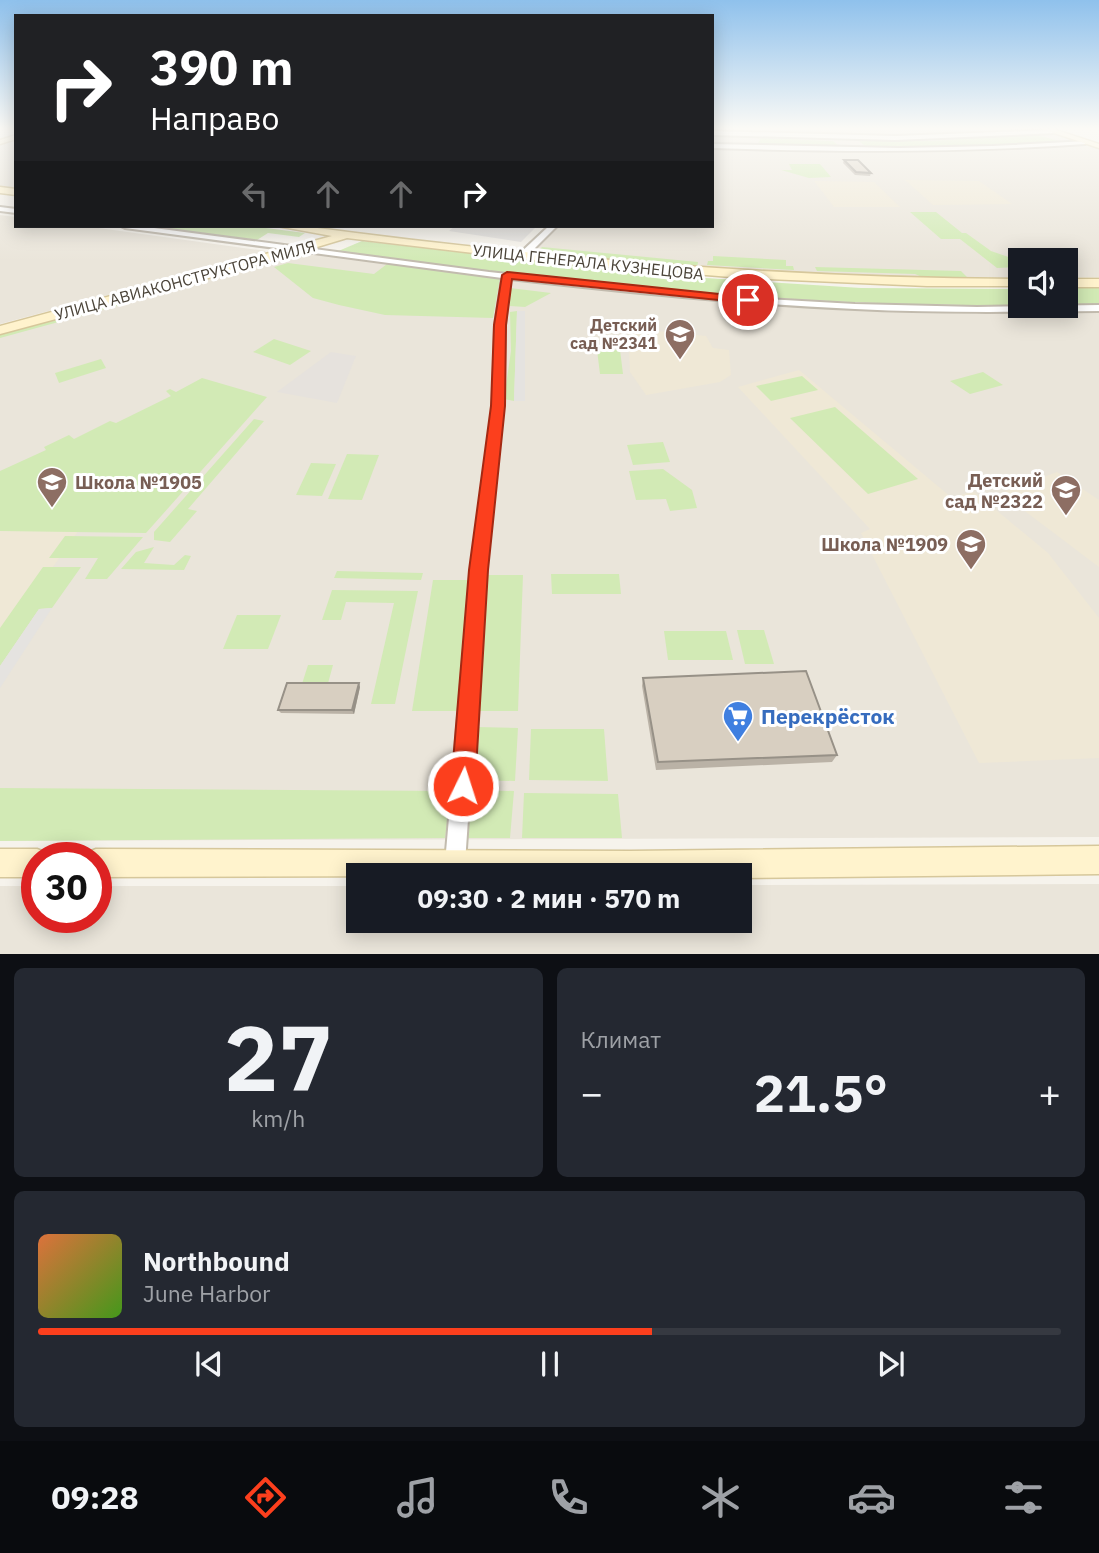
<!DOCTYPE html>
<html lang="ru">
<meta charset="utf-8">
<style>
:root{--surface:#171b24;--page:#242831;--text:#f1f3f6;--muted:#9ea1a6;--line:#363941;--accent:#fc3f1d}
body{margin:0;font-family:"IBM Plex Sans",sans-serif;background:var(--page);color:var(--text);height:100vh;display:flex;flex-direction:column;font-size:26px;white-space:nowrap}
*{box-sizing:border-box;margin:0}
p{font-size:23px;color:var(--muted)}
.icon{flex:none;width:38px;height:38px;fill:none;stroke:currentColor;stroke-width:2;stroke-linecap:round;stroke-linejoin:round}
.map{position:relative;height:954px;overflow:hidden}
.sheet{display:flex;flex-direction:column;gap:14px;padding:14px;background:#0d0f14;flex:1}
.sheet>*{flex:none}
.guide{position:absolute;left:14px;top:14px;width:700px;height:214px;border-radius:0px;box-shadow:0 4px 18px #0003;background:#202124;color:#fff;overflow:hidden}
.fabs{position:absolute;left:1008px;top:248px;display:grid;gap:14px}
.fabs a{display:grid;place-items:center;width:70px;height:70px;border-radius:0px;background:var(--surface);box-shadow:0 4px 18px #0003;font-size:35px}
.speed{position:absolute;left:21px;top:842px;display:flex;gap:14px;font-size:35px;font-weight:700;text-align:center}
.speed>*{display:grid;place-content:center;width:91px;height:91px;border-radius:50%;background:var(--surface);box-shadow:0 4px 18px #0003;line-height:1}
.speed .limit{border:10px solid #d22;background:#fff;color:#111}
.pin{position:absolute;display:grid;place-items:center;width:60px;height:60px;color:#fff;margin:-30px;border:4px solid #fff;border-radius:50%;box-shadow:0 2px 7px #0007}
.me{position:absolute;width:77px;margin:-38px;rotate:4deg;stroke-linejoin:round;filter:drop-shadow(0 0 5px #0008)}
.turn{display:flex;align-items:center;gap:24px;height:147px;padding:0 21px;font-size:32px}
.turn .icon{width:91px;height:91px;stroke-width:2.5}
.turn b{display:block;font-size:49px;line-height:60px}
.lanes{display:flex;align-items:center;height:66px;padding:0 21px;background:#0003;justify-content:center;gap:35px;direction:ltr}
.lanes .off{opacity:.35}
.big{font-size:52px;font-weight:800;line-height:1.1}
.sheet .widget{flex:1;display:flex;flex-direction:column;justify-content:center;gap:10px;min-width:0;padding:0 24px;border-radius:10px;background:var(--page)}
.sheet .dial{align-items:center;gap:0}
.dial b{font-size:91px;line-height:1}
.song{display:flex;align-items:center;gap:21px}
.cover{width:84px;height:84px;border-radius:10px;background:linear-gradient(135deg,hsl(20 70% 55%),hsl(100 70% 35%))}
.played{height:7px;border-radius:4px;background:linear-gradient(90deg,var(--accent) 60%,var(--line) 60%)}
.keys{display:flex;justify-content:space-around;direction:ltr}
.heat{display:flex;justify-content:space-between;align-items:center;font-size:38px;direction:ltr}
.sheet .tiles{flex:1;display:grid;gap:14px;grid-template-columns:1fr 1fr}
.widget:last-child{grid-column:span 2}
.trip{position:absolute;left:346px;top:863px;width:406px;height:70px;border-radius:0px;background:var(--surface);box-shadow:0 4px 18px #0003;font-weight:800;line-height:70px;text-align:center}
.menu{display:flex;height:112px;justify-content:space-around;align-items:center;background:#090b0e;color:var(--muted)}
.menu .icon{width:49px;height:49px}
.menu .on{color:var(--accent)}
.menu b{font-size:32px;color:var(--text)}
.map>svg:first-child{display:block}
.residential{fill:#eae5da}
.industrial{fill:#e6e2dd}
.education{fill:#efe8d6}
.green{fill:#d2eab5}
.parking{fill:#e5e3e0}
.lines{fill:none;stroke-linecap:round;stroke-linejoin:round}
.street-casing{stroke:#c2bbae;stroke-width:4}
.secondary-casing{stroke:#d6c79b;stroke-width:3}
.street{fill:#fff;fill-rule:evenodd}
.secondary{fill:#fff3cd;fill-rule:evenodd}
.wall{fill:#bab2a6}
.shaded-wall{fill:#979187}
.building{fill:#d8cfc1;stroke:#979187;stroke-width:2}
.route{fill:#fc3f1d;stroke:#a42913;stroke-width:2}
.labels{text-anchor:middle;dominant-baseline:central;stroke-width:6;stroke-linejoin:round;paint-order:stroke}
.far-street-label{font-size:16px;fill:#4b4439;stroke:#fff}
.far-education-label{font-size:16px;font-weight:bold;fill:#785e54;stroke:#fff;text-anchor:end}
.education-label{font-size:18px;font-weight:bold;fill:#785e54;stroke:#fff;text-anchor:end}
.near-shop-label{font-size:21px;font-weight:bold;fill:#366cbe;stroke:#fff;text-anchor:start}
</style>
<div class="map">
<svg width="1099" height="955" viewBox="0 0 1099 955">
<rect width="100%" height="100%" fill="#f6f3ec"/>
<g class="residential">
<polygon points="712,129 1039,129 1099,149 1099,277 1066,277 1066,261 1020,261 1020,278 969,279 800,277 529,254 557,226 712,226"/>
<polygon points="16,138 16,191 0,189 0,143"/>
<polygon points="0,215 16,217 16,226 84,226 266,251 262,254 0,324"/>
<polygon points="302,253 554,284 794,305 1099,309 1099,837 0,841 0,335"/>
<polygon points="1099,884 1099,954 0,954 0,886 37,886 37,917 96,917 96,886 359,886 359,920 740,920 740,885"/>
</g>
<polygon class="industrial" points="331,352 356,356 337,403 277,392"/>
<g class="education">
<polygon points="905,180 979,181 1012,204 933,205"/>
<polygon points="814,181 874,182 900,207 834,207"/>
<polygon points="628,328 706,336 713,348 729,350 731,375 720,382 646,395 630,372"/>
<polygon points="799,370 952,498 973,491 1048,553 1099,618 1099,758 979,763 861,533 870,529 738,387"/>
<polygon points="1057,472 1099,500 1099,567 1001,493"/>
<polygon points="0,495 84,523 0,642"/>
</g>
<g class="green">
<polygon points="1034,134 1062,142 995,148 870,150 859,141 931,141"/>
<polygon points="761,138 833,141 844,150 790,149 787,145 798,145 784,143 788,148 756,147"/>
<polygon points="789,164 820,164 831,177 809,178 781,170 792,170"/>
<polygon points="910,212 936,212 962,233 966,233 991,251 1020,261 1020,267 997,268 960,239 941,239"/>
<polygon points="148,226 250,226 305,233 299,237 268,233 257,240"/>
<path d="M362,241l328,36 171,11 159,1v16c-229,2 -457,-22 -684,-53z"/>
<polygon points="542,247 698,262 697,268 536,253"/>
<polygon points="713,256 786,260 786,266 793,266 794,270 707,265 708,261 713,261"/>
<polygon points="288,263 374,274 387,264 500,278 493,318 385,315 339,305 313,298 274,267"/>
<polygon points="815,267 961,271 968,278 927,279 915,274 817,271"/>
<polygon points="510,288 551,293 525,307 510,306"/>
<polygon points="1066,288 1099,288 1099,304 1066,305"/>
<polygon points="126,300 128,303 0,338 0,334"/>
<polygon points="517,311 514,401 504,399 511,351 510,312"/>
<polygon points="274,339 311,351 290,365 253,352"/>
<polygon points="597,350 620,350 623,374 600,374"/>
<polygon points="101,359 106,368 59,383 55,373"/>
<polygon points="983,372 1003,385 970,394 950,381"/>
<polygon points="802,376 818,390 771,401 756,386"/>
<polygon points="202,378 267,397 146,533 0,531 0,471 46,450 44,447 69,435 74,439 110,421 116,423 171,396 166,391 170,389 176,392"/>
<polygon points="835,407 918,479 868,494 790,418"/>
<polygon points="254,419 264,421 188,509 197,511 170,542 154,540 154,532"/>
<polygon points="663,442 670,462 633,465 627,445"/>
<polygon points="347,454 379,455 362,500 328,499"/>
<polygon points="311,463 336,464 322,496 296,495"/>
<polygon points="663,469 692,490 697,508 670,511 666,499 636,500 629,471"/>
<polygon points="65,536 143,537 107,579 85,579 98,558 49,558"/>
<polygon points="154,547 144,563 174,565 185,555 191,556 184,570 121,569 136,552"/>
<polygon points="43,567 81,567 52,608 39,609 0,666 0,628"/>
<polygon points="337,571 423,573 421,580 334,578"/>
<polygon points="551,574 619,574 621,594 552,594"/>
<polygon points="488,575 523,575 518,711 477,711"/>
<polygon points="433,580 473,580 460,711 412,711"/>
<polygon points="332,590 418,591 395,704 371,704 394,603 346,602 341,620 322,620"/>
<polygon points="237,615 281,615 268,649 223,649"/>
<polygon points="737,630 764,630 774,664 745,664"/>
<polygon points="664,631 726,631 733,660 668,660"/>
<polygon points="308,665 333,665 327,687 301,687"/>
<polygon points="476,727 518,728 515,781 470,780"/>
<polygon points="531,729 604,729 608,781 529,780"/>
<polygon points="0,788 452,791 445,838 0,841"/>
<polygon points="469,790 514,791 510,838 464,838"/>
<polygon points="524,793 618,794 622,838 522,838"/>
</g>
<g class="parking">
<polygon points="455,226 537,226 521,242 449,231"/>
<polygon points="517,311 525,311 525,401 514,401"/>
<polygon points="52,608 0,688 0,666 39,609"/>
</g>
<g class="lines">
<g class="street-casing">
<g id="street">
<polygon points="1054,130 1056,133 895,140 712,135 712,131 895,136"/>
<path d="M1087,141l-2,3c-124,9 -248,8 -373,4v-4l187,4 93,-2z"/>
<polygon points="0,207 16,209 16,213 0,211"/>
<path d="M121,226h18l350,46 244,25 122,7 122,3 122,-2v6c-82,1 -163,2 -244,-2 -115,-5 -230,-17 -345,-30l-5,46 -2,81 -18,164 -20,293 -3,7 -7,3 -7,-3 -3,-7 26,-293 22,-164 2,-81 7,-47 -377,-50z"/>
<polygon points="549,226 557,226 525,258 519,258 519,254"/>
</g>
</g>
<g class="secondary-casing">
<g id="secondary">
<polygon points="1042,129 1053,129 1099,144 1099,148"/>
<polygon points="16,135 16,139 0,144 0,140"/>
<polygon points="0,187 16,189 16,195 0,193"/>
<path d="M277,226h25c239,32 477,52 718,53v7h-93l-184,-8 -185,-15 -211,-25 -83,25 -264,71v-8l332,-90z"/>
<rect x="1066" y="279" width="33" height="8"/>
<polygon points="1099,846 1099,874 740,878 740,875 96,877 96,858 84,858 86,853 96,849 630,851"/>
<polygon points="0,849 37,849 47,853 49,858 37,858 37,877 0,877"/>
</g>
</g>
<use href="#street" class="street"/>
<use href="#secondary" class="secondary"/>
</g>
<g class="wall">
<polygon points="844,160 871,173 870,176 855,175 843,163"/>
<polygon points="643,678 837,755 832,762 656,770 642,686"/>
<polygon points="360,687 354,714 281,713 278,710"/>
</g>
<polygon class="shaded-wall" points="359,683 360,687 354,714 352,710"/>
<g class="building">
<polygon points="844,160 858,160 871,173 856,172"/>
<polygon points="806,671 837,755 658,762 643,678"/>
<polygon points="287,683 359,683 352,710 278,710"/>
</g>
<linearGradient id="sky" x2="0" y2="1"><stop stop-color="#8fc1ec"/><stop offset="0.49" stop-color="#fbfaf6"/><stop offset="1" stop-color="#fbfaf6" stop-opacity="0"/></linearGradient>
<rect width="1099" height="262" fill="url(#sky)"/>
<polygon class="route" points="507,272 748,297 754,300 748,303 512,279 506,325 505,406 488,570 475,786 472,795 463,798 455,795 451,786 469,570 491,406 494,325 502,275"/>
<defs>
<g id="school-pin" transform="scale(1.575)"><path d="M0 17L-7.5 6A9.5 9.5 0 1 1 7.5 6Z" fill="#8d6e63" stroke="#fff"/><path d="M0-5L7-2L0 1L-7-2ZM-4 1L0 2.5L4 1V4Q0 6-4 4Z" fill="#fff"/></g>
<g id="supermarket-pin" transform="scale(1.575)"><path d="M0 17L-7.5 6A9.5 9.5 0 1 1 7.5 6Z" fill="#3f7fe0" stroke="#fff"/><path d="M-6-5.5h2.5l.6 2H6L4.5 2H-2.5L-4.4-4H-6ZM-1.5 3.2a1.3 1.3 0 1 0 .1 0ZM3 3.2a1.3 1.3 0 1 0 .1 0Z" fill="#fff"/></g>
</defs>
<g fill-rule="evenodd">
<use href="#school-pin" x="680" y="334"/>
<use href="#school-pin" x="52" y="482"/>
<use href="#school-pin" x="1066" y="490"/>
<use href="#school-pin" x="971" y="544"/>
<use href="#supermarket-pin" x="738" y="716"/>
</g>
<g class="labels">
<g class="far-street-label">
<text transform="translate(588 262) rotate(6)">УЛИЦА ГЕНЕРАЛА КУЗНЕЦОВА</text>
<text transform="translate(185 280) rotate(-15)">УЛИЦА АВИАКОНСТРУКТОРА МИЛЯ</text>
</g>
<g class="far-education-label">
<text x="657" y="325">Детский<tspan x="657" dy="18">сад №2341</tspan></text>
</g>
<g class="education-label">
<text x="1043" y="480">Детский<tspan x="1043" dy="21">сад №2322</tspan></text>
<text x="75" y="482" text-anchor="start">Школа №1905</text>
<text x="948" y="544">Школа №1909</text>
</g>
<g class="near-shop-label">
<text x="761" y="716">Перекрёсток</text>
</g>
</g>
</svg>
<div class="fabs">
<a><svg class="icon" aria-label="sound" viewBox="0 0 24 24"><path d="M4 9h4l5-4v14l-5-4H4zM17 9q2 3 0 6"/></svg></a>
</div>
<div class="speed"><div class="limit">30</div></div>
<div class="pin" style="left:748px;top:300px;background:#d93025"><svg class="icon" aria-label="arrive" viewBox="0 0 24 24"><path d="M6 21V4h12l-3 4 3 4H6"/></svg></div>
<svg class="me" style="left:463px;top:786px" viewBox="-20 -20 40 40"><circle r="17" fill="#fc3f1d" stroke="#fff" stroke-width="3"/><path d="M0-11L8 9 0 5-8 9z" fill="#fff"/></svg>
<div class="trip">09:30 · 2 мин · 570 m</div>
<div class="guide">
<div class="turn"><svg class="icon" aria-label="right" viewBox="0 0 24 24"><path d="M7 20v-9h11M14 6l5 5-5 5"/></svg><div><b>390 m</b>Направо</div></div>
<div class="lanes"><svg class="icon off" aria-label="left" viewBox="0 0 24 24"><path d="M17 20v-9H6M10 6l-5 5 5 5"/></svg><svg class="icon off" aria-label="ahead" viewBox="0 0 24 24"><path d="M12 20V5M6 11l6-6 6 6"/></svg><svg class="icon off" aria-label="ahead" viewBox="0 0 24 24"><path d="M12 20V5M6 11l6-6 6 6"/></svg><svg class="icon" aria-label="right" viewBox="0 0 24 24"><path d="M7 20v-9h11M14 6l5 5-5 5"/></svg></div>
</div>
</div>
<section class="sheet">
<div class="tiles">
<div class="widget dial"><b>27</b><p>km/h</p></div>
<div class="widget"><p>Климат</p>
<div class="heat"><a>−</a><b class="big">21.5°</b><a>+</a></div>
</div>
<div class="widget">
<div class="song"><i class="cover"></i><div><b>Northbound</b><p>June Harbor</p></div></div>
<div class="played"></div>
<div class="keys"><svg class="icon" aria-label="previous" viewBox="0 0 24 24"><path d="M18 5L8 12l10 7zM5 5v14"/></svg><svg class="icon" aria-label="pause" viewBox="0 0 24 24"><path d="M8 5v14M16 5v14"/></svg><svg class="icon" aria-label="next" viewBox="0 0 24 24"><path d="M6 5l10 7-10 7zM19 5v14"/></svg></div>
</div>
</div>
</section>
<nav class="menu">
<b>09:28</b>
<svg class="icon on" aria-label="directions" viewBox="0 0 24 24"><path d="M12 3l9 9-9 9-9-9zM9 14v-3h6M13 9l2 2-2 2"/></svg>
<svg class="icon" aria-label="music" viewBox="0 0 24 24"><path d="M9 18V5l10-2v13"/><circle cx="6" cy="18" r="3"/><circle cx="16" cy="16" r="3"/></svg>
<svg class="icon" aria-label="phone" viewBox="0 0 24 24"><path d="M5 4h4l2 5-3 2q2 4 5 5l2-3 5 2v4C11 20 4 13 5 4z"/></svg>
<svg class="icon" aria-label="climate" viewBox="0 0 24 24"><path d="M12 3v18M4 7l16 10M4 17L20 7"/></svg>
<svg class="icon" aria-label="car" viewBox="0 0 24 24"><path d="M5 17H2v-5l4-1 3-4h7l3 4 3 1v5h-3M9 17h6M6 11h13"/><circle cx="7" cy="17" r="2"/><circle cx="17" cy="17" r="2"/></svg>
<svg class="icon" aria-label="filters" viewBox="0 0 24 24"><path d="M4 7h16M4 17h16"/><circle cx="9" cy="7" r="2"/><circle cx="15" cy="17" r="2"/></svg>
</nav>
